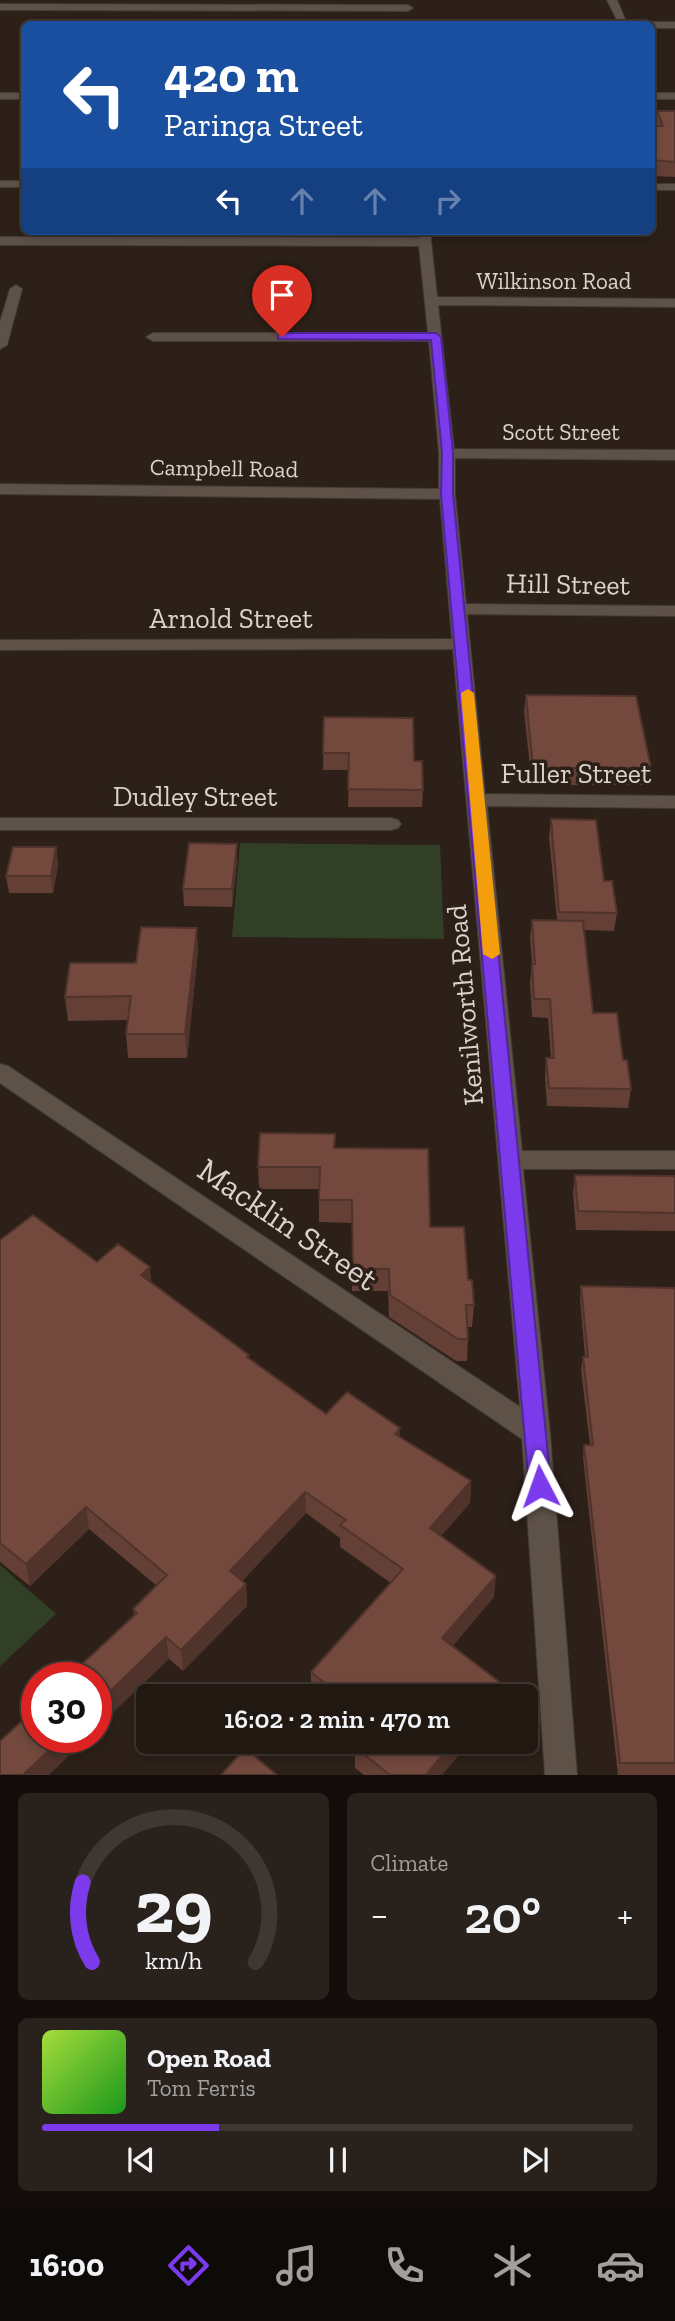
<!DOCTYPE html>
<meta charset="utf-8">
<style>
:root{--surface:#211812;--page:#29211b;--text:#f1f3f6;--muted:#a2a09f;--line:#3e3732;--accent:#7c3aed}
body{margin:0;font-family:"Zilla Slab",serif;background:var(--page);color:var(--text);height:100vh;display:flex;flex-direction:column;font-size:26px;white-space:nowrap}
*{box-sizing:border-box;margin:0}
p{font-size:23px;color:var(--muted)}
.icon{flex:none;width:38px;height:38px;fill:none;stroke:currentColor;stroke-width:2;stroke-linecap:round;stroke-linejoin:round}
.map{position:relative;height:1775px;overflow:hidden}
.side{display:flex;flex-direction:column;gap:18px;padding:18px;background:#120d0a;flex:1}
.side>*{flex:none}
.top-card{position:absolute;left:21px;top:21px;width:634px;height:214px;border-radius:10px;box-shadow:0 4px 10px #0003,0 0 0 2px var(--line);background:#1a4fa0;color:#fff;overflow:hidden}
.speed{position:absolute;left:21px;top:1662px;display:flex;gap:14px;font-size:35px;font-weight:700;text-align:center}
.speed>*{display:grid;place-content:center;width:91px;height:91px;border-radius:50%;background:var(--surface);box-shadow:0 4px 10px #0003,0 0 0 2px var(--line);line-height:1}
.speed .limit{border:10px solid #d22;background:#fff;color:#111}
.pin{position:absolute;display:grid;place-items:center;width:60px;height:60px;color:#fff;margin:-72px -30px;border-radius:50% 50% 50% 0;rotate:-45deg;box-shadow:0 0 7px #0007}
.pin .icon{rotate:45deg}
.me{position:absolute;width:77px;margin:-38px;rotate:356deg;stroke-linejoin:round;filter:drop-shadow(0 0 5px #0008)}
.turn{display:flex;align-items:center;gap:24px;height:147px;padding:0 28px;font-size:32px}
.turn .icon{width:91px;height:91px;stroke-width:2.5}
.turn b{display:block;font-size:49px;line-height:60px}
.lanes{display:flex;align-items:center;height:66px;padding:0 28px;background:#0003;justify-content:center;gap:35px;direction:ltr}
.lanes .off{opacity:.35}
.big{font-size:52px;font-weight:600;line-height:1.1}
.side .tile{flex:1;display:flex;flex-direction:column;justify-content:center;gap:10px;min-width:0;padding:0 24px;border-radius:10px;background:var(--page)}
.side .dial{align-items:center;gap:0}
.dial svg{height:182px;overflow:visible;fill:none;stroke:var(--line);stroke-width:7;stroke-linecap:round;text-anchor:middle}
.dial text{fill:var(--text);stroke:none}
.song{display:flex;align-items:center;gap:21px}
.cover{width:84px;height:84px;border-radius:10px;background:linear-gradient(135deg,hsl(80 70% 55%),hsl(120 70% 35%))}
.played{height:7px;border-radius:4px;background:linear-gradient(90deg,var(--accent) 30%,var(--line) 30%)}
.keys{display:flex;justify-content:space-around;direction:ltr}
.heat{display:flex;justify-content:space-between;align-items:center;font-size:38px;direction:ltr}
.side .tiles{flex:1;display:grid;gap:18px;grid-template-columns:1fr 1fr}
.tile:last-child{grid-column:span 2}
.trip{position:absolute;left:136px;top:1684px;width:402px;height:70px;border-radius:10px;background:var(--surface);box-shadow:0 4px 10px #0003,0 0 0 2px var(--line);font-weight:600;line-height:70px;text-align:center}
.tab-bar{display:flex;height:112px;justify-content:space-around;align-items:center;background:#0d0a07;color:var(--muted)}
.tab-bar .icon{width:49px;height:49px}
.tab-bar .selected{color:var(--accent)}
.tab-bar b{font-size:32px;color:var(--text)}
.map>svg:first-child{display:block}
.green{fill:#303f26}
.lines{fill:none;stroke-linecap:round;stroke-linejoin:round}
.minor-casing{stroke:#443a34;stroke-width:2}
.minor{fill:#5e5148;fill-rule:evenodd}
.wall{fill:#633f35}
.shaded-wall{fill:#50332b}
.building{fill:#73493e;stroke:#50332b;stroke-width:2}
.route{fill:#7c3aed;stroke:#51269a;stroke-width:2}
.slow{fill:#f59e0b}
.labels{text-anchor:middle;dominant-baseline:central;stroke-width:7;stroke-linejoin:round;paint-order:stroke}
.far-street-label{font-size:23px;fill:#dad2cd;stroke:#2c2018}
.street-label{font-size:28px;fill:#dad2cd;stroke:#2c2018}
.near-street-label{font-size:33px;fill:#dad2cd;stroke:#2c2018}
</style>
<div class="map">
<svg width="675" height="1775" viewBox="0 0 675 1775">
<rect width="100%" height="100%" fill="#2c2018"/>
<g class="green">
<polygon points="240,843 440,845 444,939 232,937"/>
<polygon points="0,1565 56,1614 0,1666"/>
</g>
<g class="lines">
<g class="minor-casing">
<g id="minor">
<polygon points="607,0 617,0 627,24 619,24"/>
<polygon points="0,4 408,5 413,8 408,11 0,10"/>
<polygon points="651,22 675,22 675,28 651,28 651,24 647,24"/>
<rect x="0" y="93" width="24" height="6"/>
<rect x="651" y="93" width="24" height="6"/>
<rect x="0" y="181" width="24" height="6"/>
<rect x="651" y="184" width="24" height="6"/>
<polygon points="418,231 430,231 437,297 675,299 675,307 438,305 454,449 675,450 675,460 455,458 455,494 466,604 675,606 675,616 467,614 485,794 675,796 675,808 487,806 522,1151 675,1151 675,1169 523,1169 550,1433 577,1775 545,1775 522,1439 0,1083 0,1064 8,1066 520,1407 453,649 0,650 0,640 452,639 440,499 0,494 0,484 439,489 439,453 429,341 153,341 146,337 153,333 428,333 419,246 0,245 0,237 419,238"/>
<polygon points="16,285 22,289 7,345 0,349 0,322 10,289"/>
<polygon points="0,818 391,818 398,820 401,824 398,828 391,830 0,830"/>
</g>
</g>
<use href="#minor" class="minor"/>
</g>
<g class="wall">
<polygon points="657,111 675,111 675,177 651,176 651,126 656,126"/>
<polygon points="526,695 651,768 649,785 532,785 524,712"/>
<polygon points="324,717 414,761 423,790 422,807 348,807 349,770 323,770"/>
<polygon points="551,819 604,881 617,913 614,931 584,930 593,1013 623,1060 631,1089 628,1108 547,1106 545,1077 546,1058 551,1058 548,1018 532,1017 530,982 532,964 530,938 532,920 557,920 549,837"/>
<polygon points="237,844 237,862 232,907 184,906 183,889"/>
<polygon points="56,847 58,865 53,893 9,893 6,876"/>
<polygon points="198,951 187,1058 128,1058 126,1034 128,1020 68,1021 65,997 136,963"/>
<polygon points="335,1148 430,1227 468,1280 474,1305 472,1327 468,1327 468,1339 467,1361 456,1361 389,1317 388,1291 352,1291 352,1223 319,1222 319,1189 259,1189 258,1167"/>
<polygon points="575,1175 675,1176 675,1231 576,1230 573,1193"/>
<polygon points="0,1240 97,1262 152,1282 250,1359 326,1414 400,1437 471,1481 470,1503 441,1536 494,1597 452,1646 501,1696 315,1696 311,1693 311,1672 391,1583 340,1547 340,1538 306,1513 242,1581 246,1584 247,1606 183,1671 169,1659 134,1616 133,1609 157,1586 89,1529 30,1586 0,1562"/>
<polygon points="581,1286 675,1288 675,1775 618,1775 583,1458 584,1445 590,1445 581,1370 583,1357 585,1357 580,1299"/>
<polygon points="359,1741 470,1741 442,1775 364,1775 355,1768 355,1747"/>
</g>
<g class="shaded-wall">
<polygon points="237,844 237,862 232,907 232,889"/>
<polygon points="56,847 58,865 53,893 51,876"/>
<polygon points="197,928 198,951 187,1058 185,1034"/>
<polygon points="150,1267 152,1289 141,1275"/>
<polygon points="400,1428 399,1450 395,1434"/>
<polygon points="471,1481 470,1503 428,1550 430,1528"/>
<polygon points="305,1492 306,1513 231,1593 230,1571"/>
<polygon points="86,1507 89,1529 30,1586 26,1564"/>
<polygon points="496,1576 494,1597 441,1660 442,1638"/>
<polygon points="246,1584 247,1606 183,1671 181,1650"/>
<polygon points="166,1637 169,1659 96,1729 96,1705"/>
<polygon points="502,1684 501,1696 492,1696"/>
<polygon points="62,1738 87,1738 49,1775 23,1775"/>
<polygon points="454,1741 470,1741 442,1775 426,1775"/>
</g>
<g class="building">
<polygon points="657,111 675,111 675,162 651,160 651,126 663,126"/>
<polygon points="526,695 636,696 651,768 533,768"/>
<polygon points="324,717 413,718 414,761 422,761 423,790 348,789 349,753 323,753"/>
<polygon points="551,819 596,820 604,881 612,881 617,913 559,912"/>
<polygon points="189,843 237,844 232,889 183,889"/>
<polygon points="13,847 56,847 51,876 6,876"/>
<polygon points="532,920 583,921 593,1013 617,1013 623,1060 627,1060 631,1089 549,1088 546,1058 554,1058 550,999 534,999 532,964 535,964"/>
<polygon points="141,927 197,928 185,1034 126,1034 131,996 65,997 70,963 136,963"/>
<polygon points="260,1133 335,1134 334,1148 428,1149 430,1227 464,1227 468,1280 472,1280 474,1305 466,1305 468,1339 458,1339 390,1295 389,1269 353,1269 352,1200 319,1200 320,1167 258,1167"/>
<polygon points="575,1175 675,1176 675,1213 578,1211"/>
<polygon points="33,1215 97,1262 118,1244 150,1267 141,1275 249,1355 247,1357 326,1414 347,1392 400,1428 395,1434 471,1481 430,1528 496,1576 442,1638 502,1684 492,1696 341,1696 311,1672 403,1569 340,1525 346,1520 305,1492 230,1571 246,1584 181,1650 166,1637 96,1705 96,1678 67,1678 137,1613 133,1609 167,1575 86,1507 26,1564 0,1543 0,1240"/>
<polygon points="581,1286 675,1288 675,1763 620,1763 584,1445 593,1445 583,1357 588,1357"/>
<polygon points="37,1707 37,1738 62,1738 23,1775 0,1775 0,1741"/>
<polygon points="359,1741 454,1741 426,1775 390,1775 355,1747"/>
<polygon points="245,1748 277,1775 221,1775"/>
</g>
<polygon class="route" points="282,333 436,333 441,337 453,453 453,494 551,1486 548,1492 540,1495 532,1492 529,1486 441,494 442,453 431,340 278,339 278,334"/>
<polygon class="slow" points="468,689 474,693 500,954 492,959 483,954 461,693"/>
<g class="labels">
<g class="far-street-label">
<text x="554" y="281">Wilkinson Road</text>
<text x="561" y="432">Scott Street</text>
<text transform="translate(224 468) rotate(1)">Campbell Road</text>
</g>
<g class="street-label">
<text transform="translate(568 584) rotate(1)">Hill Street</text>
<text x="231" y="618">Arnold Street</text>
<text x="576" y="773">Fuller Street</text>
<text x="195" y="796">Dudley Street</text>
<text transform="translate(465 1005) rotate(-95)">Kenilworth Road</text>
</g>
<g class="near-street-label">
<text transform="translate(288 1224) rotate(34)">Macklin Street</text>
</g>
</g>
</svg>
<div class="speed"><div class="limit">30</div></div>
<div class="pin" style="left:282px;top:337px;background:#d93025"><svg class="icon" aria-label="arrive" viewBox="0 0 24 24"><path d="M6 21V4h12l-3 4 3 4H6"/></svg></div>
<svg class="me" style="left:540px;top:1486px" viewBox="-20 -20 40 40"><path d="M0-17L14 15 0 8-14 15z" fill="#7c3aed" stroke="#fff" stroke-width="4"/></svg>
<div class="trip">16:02 · 2 min · 470 m</div>
<div class="top-card">
<div class="turn"><svg class="icon" aria-label="left" viewBox="0 0 24 24"><path d="M17 20v-9H6M10 6l-5 5 5 5"/></svg><div><b>420 m</b>Paringa Street</div></div>
<div class="lanes"><svg class="icon" aria-label="left" viewBox="0 0 24 24"><path d="M17 20v-9H6M10 6l-5 5 5 5"/></svg><svg class="icon off" aria-label="ahead" viewBox="0 0 24 24"><path d="M12 20V5M6 11l6-6 6 6"/></svg><svg class="icon off" aria-label="ahead" viewBox="0 0 24 24"><path d="M12 20V5M6 11l6-6 6 6"/></svg><svg class="icon off" aria-label="right" viewBox="0 0 24 24"><path d="M7 20v-9h11M14 6l5 5-5 5"/></svg></div>
</div>
</div>
<section class="side">
<div class="tiles">
<div class="tile dial"><svg viewBox="0 0 100 80">
<path d="M14 69A42 42 0 1 1 86 69"/>
<path d="M14 69A42 42 0 0 1 10 34" stroke="#7c3aed"/>
<text x="50" y="56" font-size="32" font-weight="700">29</text>
<text x="50" y="72" font-size="11">km/h</text>
</svg></div>
<div class="tile"><p>Climate</p>
<div class="heat"><a>−</a><b class="big">20°</b><a>+</a></div>
</div>
<div class="tile">
<div class="song"><i class="cover"></i><div><b>Open Road</b><p>Tom Ferris</p></div></div>
<div class="played"></div>
<div class="keys"><svg class="icon" aria-label="previous" viewBox="0 0 24 24"><path d="M18 5L8 12l10 7zM5 5v14"/></svg><svg class="icon" aria-label="pause" viewBox="0 0 24 24"><path d="M8 5v14M16 5v14"/></svg><svg class="icon" aria-label="next" viewBox="0 0 24 24"><path d="M6 5l10 7-10 7zM19 5v14"/></svg></div>
</div>
</div>
</section>
<nav class="tab-bar">
<b>16:00</b>
<svg class="icon selected" aria-label="directions" viewBox="0 0 24 24"><path d="M12 3l9 9-9 9-9-9zM9 14v-3h6M13 9l2 2-2 2"/></svg>
<svg class="icon" aria-label="music" viewBox="0 0 24 24"><path d="M9 18V5l10-2v13"/><circle cx="6" cy="18" r="3"/><circle cx="16" cy="16" r="3"/></svg>
<svg class="icon" aria-label="phone" viewBox="0 0 24 24"><path d="M5 4h4l2 5-3 2q2 4 5 5l2-3 5 2v4C11 20 4 13 5 4z"/></svg>
<svg class="icon" aria-label="climate" viewBox="0 0 24 24"><path d="M12 3v18M4 7l16 10M4 17L20 7"/></svg>
<svg class="icon" aria-label="car" viewBox="0 0 24 24"><path d="M5 17H2v-5l4-1 3-4h7l3 4 3 1v5h-3M9 17h6M6 11h13"/><circle cx="7" cy="17" r="2"/><circle cx="17" cy="17" r="2"/></svg>
</nav>
